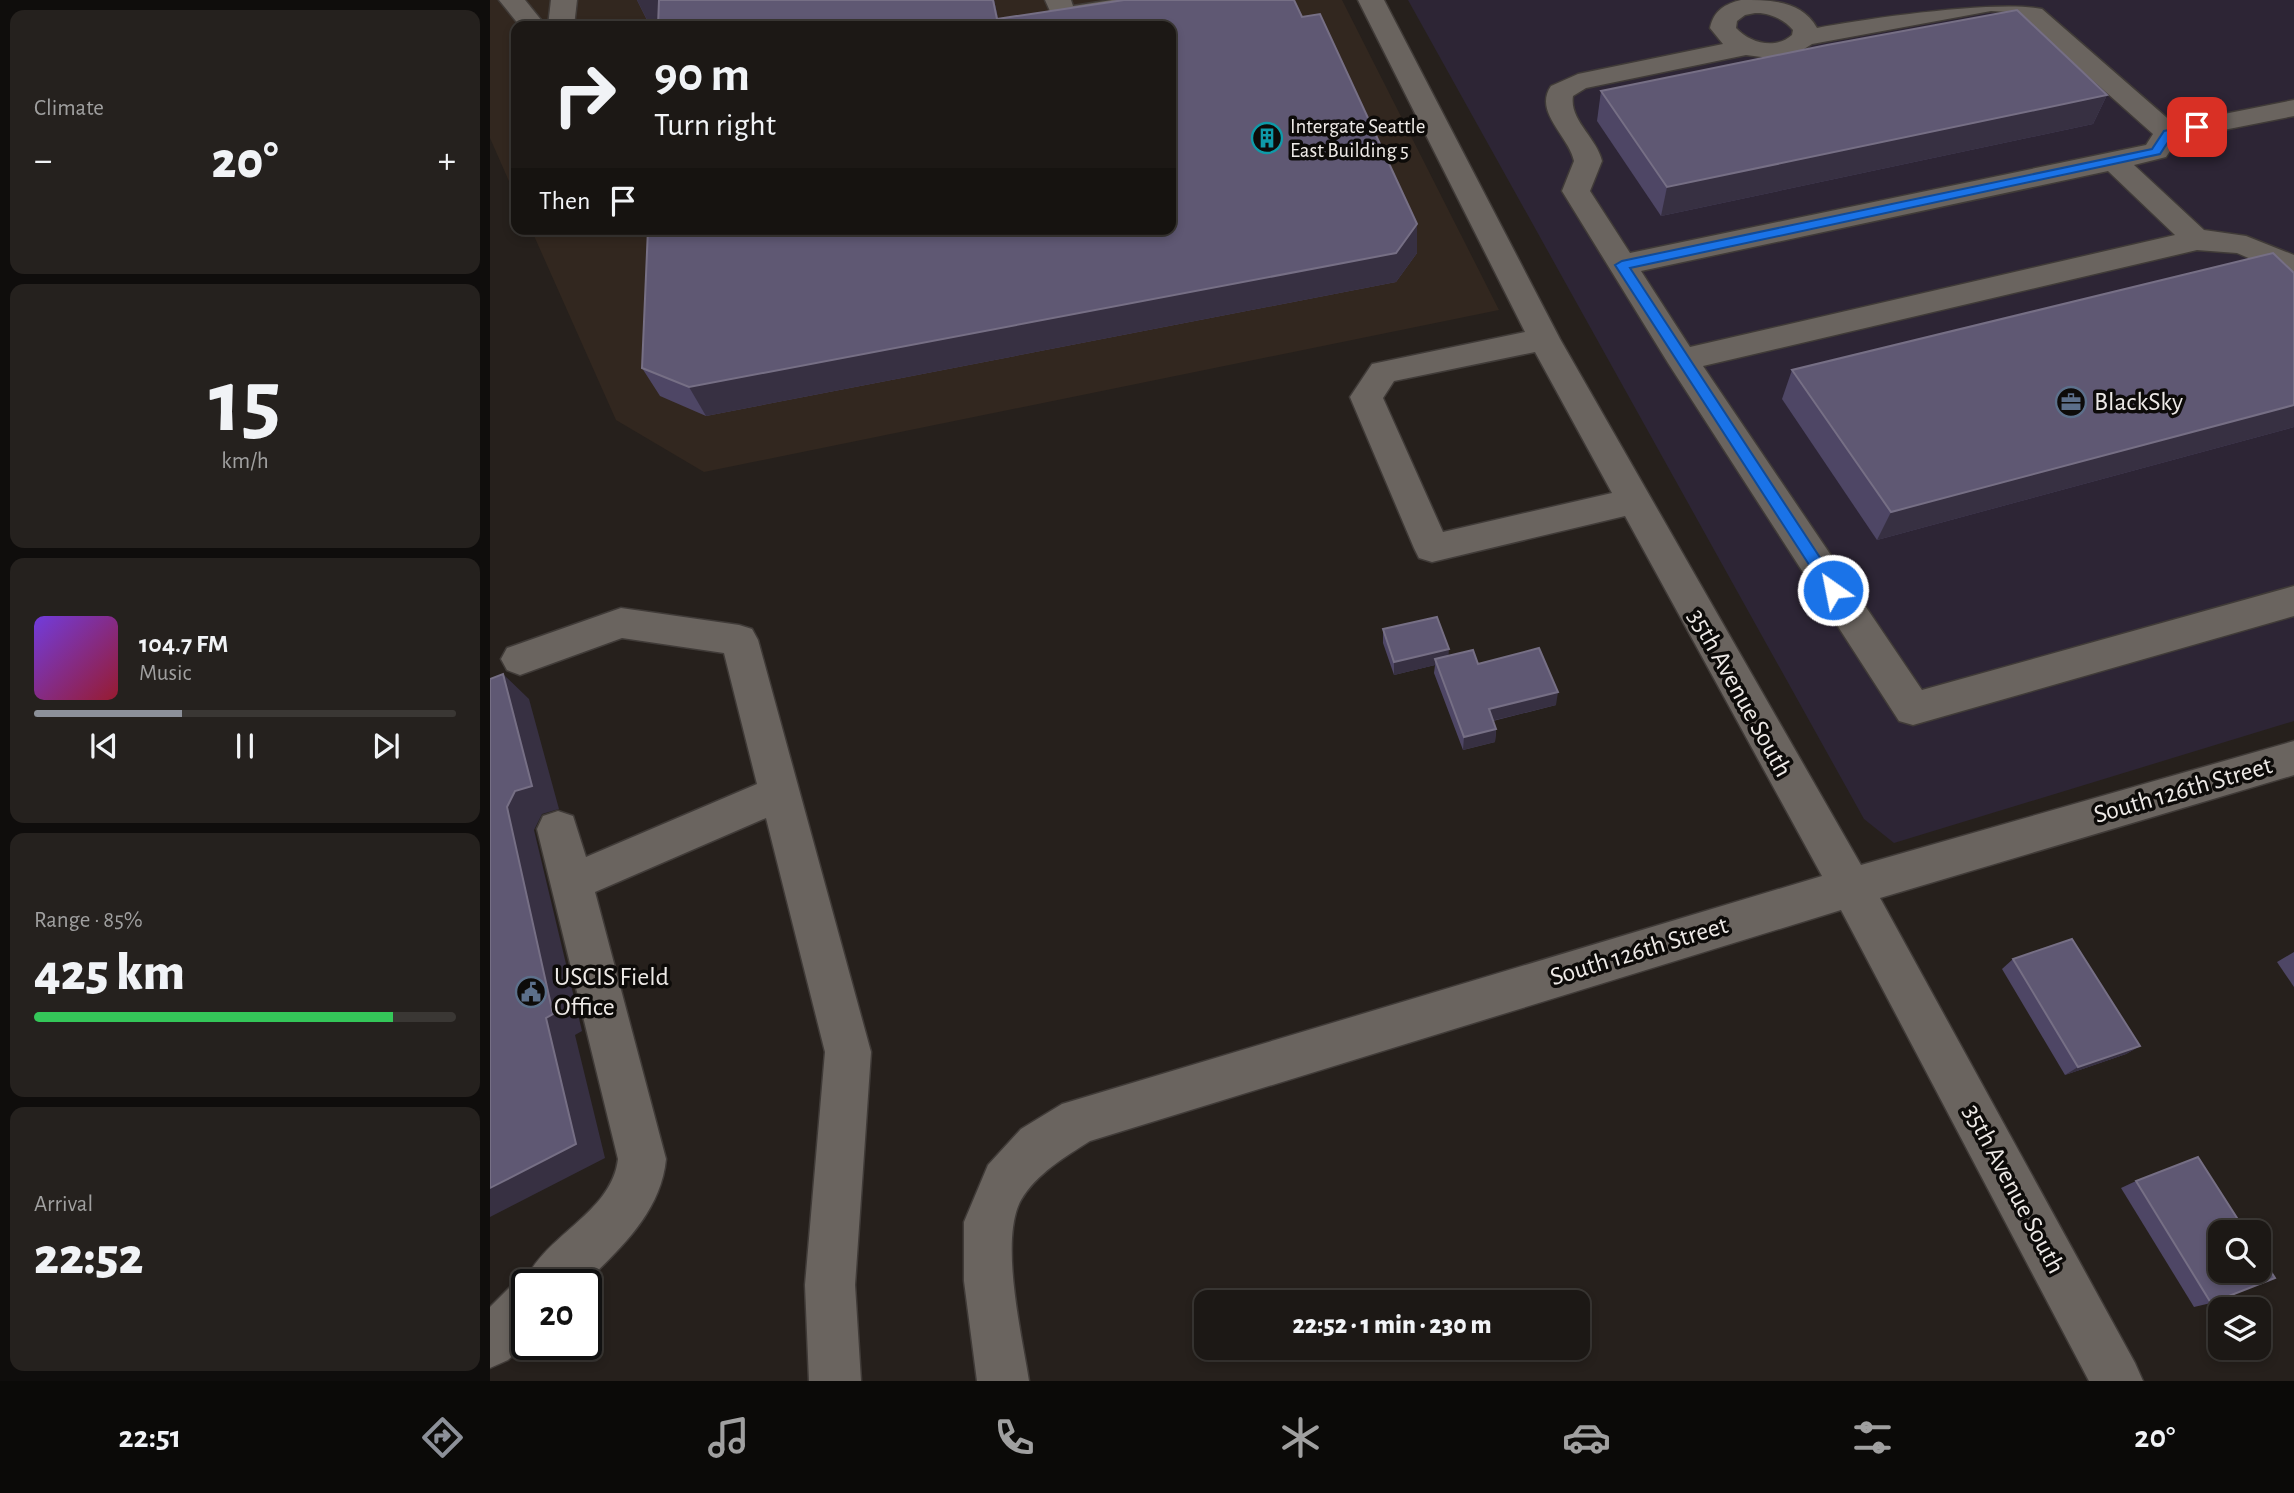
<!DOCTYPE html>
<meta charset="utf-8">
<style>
:root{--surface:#1c1815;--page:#25211e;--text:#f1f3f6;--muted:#a0a0a0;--line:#3a3734;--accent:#8c9099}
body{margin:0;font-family:"Alegreya Sans",sans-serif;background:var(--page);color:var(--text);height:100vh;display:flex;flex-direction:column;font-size:26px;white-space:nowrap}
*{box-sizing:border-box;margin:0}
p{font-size:23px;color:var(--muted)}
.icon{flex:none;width:38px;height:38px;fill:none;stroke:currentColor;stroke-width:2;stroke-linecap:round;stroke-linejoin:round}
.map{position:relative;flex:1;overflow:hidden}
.drawer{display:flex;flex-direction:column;gap:10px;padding:10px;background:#0f0d0c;width:490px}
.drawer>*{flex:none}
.top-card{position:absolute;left:21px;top:21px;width:665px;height:214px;border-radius:14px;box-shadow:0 4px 10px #0003,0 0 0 2px var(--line);background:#1c1815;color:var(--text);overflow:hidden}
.buttons{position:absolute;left:1718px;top:1220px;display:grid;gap:14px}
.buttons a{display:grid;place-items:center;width:63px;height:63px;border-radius:14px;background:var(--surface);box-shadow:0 4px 10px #0003,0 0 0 2px var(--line);font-size:35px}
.speed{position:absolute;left:21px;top:1269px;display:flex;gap:14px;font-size:35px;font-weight:700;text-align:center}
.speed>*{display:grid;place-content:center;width:91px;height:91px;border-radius:50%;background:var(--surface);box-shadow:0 4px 10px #0003,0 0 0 2px var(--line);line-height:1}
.speed .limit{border:4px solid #111;border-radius:10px;background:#fff;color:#111}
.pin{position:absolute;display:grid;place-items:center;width:60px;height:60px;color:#fff;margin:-30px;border-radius:14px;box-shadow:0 4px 10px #0006}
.me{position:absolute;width:77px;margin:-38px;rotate:327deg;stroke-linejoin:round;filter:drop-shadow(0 0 5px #0008)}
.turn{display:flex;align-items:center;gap:24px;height:147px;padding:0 28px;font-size:32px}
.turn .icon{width:91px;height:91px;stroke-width:2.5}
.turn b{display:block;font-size:49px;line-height:60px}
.then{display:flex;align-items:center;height:66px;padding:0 28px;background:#0003;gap:14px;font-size:26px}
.big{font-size:52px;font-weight:800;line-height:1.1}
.drawer .tile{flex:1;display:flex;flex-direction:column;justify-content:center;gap:10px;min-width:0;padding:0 24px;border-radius:14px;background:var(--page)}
.drawer .dial{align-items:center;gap:0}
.dial b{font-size:91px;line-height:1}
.song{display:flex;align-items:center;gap:21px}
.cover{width:84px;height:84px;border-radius:10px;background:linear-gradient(135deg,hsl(260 70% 55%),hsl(350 70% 35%))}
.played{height:7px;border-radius:4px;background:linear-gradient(90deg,var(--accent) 35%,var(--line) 35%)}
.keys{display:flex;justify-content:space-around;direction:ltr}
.heat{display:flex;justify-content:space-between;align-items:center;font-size:38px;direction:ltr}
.charge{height:10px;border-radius:5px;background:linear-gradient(90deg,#34c759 85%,var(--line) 0)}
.trip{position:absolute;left:704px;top:1290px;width:396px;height:70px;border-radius:14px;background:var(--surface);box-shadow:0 4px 10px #0003,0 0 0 2px var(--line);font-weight:800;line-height:70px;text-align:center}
.dock{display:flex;height:112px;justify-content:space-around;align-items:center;background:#0b0a08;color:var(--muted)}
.dock .icon{width:49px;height:49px}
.dock .on{color:var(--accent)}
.dock b{font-size:32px;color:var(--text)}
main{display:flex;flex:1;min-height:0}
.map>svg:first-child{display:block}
.commercial{fill:#2d2535}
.built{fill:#32271f}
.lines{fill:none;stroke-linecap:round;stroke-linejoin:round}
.minor-casing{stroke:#403b38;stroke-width:3}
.minor{fill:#6a645f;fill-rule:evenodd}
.wall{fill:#4e4665}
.shaded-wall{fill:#373042}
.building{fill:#5f5873;stroke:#766f85;stroke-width:2}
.route{fill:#1a73e8;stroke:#114b97;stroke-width:2}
.labels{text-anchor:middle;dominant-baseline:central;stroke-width:7;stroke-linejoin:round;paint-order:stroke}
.far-poi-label{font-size:21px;fill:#eeeae7;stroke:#0d0b09;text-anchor:start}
.poi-label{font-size:26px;fill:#eeeae7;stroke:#0d0b09;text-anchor:start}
.street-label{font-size:26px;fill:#eeeae7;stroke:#0d0b09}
</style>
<main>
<section class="drawer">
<div class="tile"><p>Climate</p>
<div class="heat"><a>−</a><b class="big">20°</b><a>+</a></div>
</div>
<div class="tile dial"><b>15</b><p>km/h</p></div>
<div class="tile">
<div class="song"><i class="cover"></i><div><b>104.7 FM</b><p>Music</p></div></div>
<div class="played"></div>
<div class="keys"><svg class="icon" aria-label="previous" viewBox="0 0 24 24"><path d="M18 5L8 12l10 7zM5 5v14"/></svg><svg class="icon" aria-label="pause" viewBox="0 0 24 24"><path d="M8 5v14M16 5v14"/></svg><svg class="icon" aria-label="next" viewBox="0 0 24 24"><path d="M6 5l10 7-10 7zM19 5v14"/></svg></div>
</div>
<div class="tile"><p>Range · 85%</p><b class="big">425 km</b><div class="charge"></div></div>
<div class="tile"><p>Arrival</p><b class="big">22:52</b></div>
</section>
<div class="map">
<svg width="1804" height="1381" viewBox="0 0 1804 1381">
<rect width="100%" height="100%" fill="#26201c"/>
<polygon class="commercial" points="918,0 1804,0 1804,721 1404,843 1374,819"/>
<polygon class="built" points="0,0 852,0 1009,310 214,472 126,420 41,229 681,229 681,26 26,26 26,197 0,138"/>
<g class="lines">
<g class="minor-casing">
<g id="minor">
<polygon points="9,0 35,0 56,26 30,26"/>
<polygon points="61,0 87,0 84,26 58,26"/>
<polygon points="555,0 581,0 583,6 622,0 685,0 681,5 672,8 573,23 564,20"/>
<path d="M868,0h26l176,339 301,526 433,-124v34l-414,123 255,465 8,18h-54l-248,-471 -751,231c-25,16 -54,33 -69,59 -22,40 1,136 8,181h-52l-13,-100v-59l24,-57 33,-36 41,-25 760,-228 -197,-360 -193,46 -13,-4 -5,-10 -64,-151 22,-33 153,-32zM1045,352l77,141 -169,39 -60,-134 11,-17z"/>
<path d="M1251,0c28,0 61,0 76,28 52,-10 181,-28 225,-19l132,115 120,-24v16l-116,23 -12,18 -32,8 70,65 42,6 48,19v23l-57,-25 -40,-3 -494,116 219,324 372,-104v30l-381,109 -14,-4 -231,-358 -106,-172 12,-30c-5,-25 -41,-49 -23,-75l27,-12 145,-30 -13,-16c4,-18 15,-24 31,-28zM1501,11l18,1 15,7 129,115 -7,11 -516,108 -40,-62 12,-30c-5,-23 -33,-41 -29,-65l13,-8 160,-33 31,4 19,-5 16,-10zM1265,13c14,-1 30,7 38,17l-1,5c-17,15 -42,8 -56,-7l1,-7 8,-6zM1618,171l67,64 -485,112 -49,-76z"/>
<path d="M131,608l118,17 13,4 6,11 113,412 -16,233 6,96h-52l-4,-96 20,-233 -59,-234 -171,74 71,267c-5,53 -46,90 -82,125h-57v58l-19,18 -18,8v-61l19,-19 16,-6c19,-47 87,-69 93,-123l-81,-330 6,-13 15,-5 15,5 13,41 171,-73 -33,-131 -102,-15 -102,37 -13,-5 -6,-11 6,-11z"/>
</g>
</g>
<use href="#minor" class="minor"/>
</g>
<g class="wall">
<polygon points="147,0 504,0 508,19 812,17 927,253 906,282 216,416 170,396 152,368 168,22 159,24"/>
<polygon points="1111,91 1617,95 1603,124 1171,216 1107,121"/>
<polygon points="1804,273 1804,427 1387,540 1292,399 1302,370"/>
<polygon points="893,629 959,656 988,664 1066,705 1003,721 1006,729 1005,742 973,750 944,673 945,665 904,675 893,643"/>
<polygon points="1804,952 1804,987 1787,962"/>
<polygon points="1523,959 1650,1046 1636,1054 1575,1075 1512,969"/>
<polygon points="1646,1181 1721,1303 1704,1307 1631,1188"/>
</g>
<g class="shaded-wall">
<polygon points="147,0 174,0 183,20 159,24"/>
<polygon points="503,0 504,0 510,26 509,26"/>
<polygon points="1617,95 1603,124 1171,216 1177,187"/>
<polygon points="927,224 927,253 906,282 216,416 199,387"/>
<polygon points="1804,405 1804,427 1387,540 1401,512"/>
<polygon points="959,649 958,662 945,659 945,665 904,675 904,662"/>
<polygon points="13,674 39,699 69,809 52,814 44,830 92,1031 85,1035 115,1158 0,1217 0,1188 56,1018 17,807 25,791"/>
<polygon points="1068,692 1066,705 997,722 999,709"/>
<polygon points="1006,729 1005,742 973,750 974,737"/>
<polygon points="1650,1046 1636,1054 1575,1075 1588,1067"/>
</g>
<g class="building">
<polygon points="169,0 503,0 507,19 634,0 804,0 812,17 830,14 927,224 906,253 199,387 152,368 158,229 681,229 681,26 168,26"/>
<polygon points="1527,10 1617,95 1177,187 1111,91 1337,45"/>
<polygon points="1783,253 1804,273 1804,405 1401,512 1302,370"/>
<polygon points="947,617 959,649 904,662 893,629"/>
<polygon points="1049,648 1068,692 999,709 1006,729 974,737 945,659 983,650 988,664"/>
<polygon points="13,674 42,786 25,791 17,807 63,1014 56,1018 86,1144 0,1188 0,679"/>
<polygon points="1582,939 1650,1046 1588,1067 1523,959"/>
<polygon points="1708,1157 1756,1232 1731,1232 1731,1270 1769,1270 1769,1253 1785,1278 1721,1303 1646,1181"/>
</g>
<polygon class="route" points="1707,124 1711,125 1711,129 1682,136 1670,154 1140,268 1348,585 1351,590 1343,596 1338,594 1125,265 1132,261 1662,149 1674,131"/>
<defs>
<g id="building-ring" transform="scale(1.575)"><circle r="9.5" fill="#0d0b09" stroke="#0f9aa8" stroke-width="1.5"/><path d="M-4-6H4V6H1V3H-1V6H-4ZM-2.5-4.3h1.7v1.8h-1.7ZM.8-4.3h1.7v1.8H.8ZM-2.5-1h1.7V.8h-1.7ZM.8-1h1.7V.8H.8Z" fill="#0f9aa8"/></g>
<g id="office-ring" transform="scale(1.575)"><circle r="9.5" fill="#0d0b09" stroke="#5c6f8a" stroke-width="1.5"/><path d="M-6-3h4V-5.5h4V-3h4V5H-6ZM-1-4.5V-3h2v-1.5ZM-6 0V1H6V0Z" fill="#5c6f8a"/></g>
<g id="civic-ring" transform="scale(1.575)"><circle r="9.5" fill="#0d0b09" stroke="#5c6f8a" stroke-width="1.5"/><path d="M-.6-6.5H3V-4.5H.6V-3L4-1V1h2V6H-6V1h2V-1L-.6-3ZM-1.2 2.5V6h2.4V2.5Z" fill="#5c6f8a"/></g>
</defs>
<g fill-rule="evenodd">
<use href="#building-ring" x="777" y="138"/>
<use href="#office-ring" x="1581" y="402"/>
<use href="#civic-ring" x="41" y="992"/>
</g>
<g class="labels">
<g class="far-poi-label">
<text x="800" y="126">Intergate Seattle<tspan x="800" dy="24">East Building 5</tspan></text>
</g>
<g class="poi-label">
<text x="1604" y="402">BlackSky</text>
<text x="64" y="977">USCIS Field<tspan x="64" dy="30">Office</tspan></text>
</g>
<g class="street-label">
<text transform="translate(1250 693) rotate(61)">35th Avenue South</text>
<text transform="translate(1693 790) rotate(-16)">South 126th Street</text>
<text transform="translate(1149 951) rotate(-17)">South 126th Street</text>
<text transform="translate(1524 1189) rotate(62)">35th Avenue South</text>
</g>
</g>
</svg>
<div class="buttons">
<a><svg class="icon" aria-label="search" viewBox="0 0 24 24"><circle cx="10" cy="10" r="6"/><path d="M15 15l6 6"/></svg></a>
<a><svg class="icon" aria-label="layers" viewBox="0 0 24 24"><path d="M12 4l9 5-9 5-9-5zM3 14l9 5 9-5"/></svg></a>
</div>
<div class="speed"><div class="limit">20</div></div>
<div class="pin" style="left:1707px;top:127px;background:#d93025"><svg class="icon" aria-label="arrive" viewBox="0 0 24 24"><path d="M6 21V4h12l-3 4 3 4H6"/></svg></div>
<svg class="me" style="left:1343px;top:590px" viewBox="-20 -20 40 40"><circle r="17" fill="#1a73e8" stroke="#fff" stroke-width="3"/><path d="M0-11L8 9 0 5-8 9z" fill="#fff"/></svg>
<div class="trip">22:52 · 1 min · 230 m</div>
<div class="top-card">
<div class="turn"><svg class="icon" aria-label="right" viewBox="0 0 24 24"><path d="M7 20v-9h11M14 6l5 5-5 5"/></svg><div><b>90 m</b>Turn right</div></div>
<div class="then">Then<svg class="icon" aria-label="arrive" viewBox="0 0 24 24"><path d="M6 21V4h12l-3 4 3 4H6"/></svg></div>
</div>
</div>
</main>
<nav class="dock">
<b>22:51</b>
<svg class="icon on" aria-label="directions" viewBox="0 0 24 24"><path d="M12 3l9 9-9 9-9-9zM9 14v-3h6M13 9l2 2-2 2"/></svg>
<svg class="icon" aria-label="music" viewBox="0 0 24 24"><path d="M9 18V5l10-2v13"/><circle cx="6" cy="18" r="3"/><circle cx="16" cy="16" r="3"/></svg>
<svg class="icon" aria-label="phone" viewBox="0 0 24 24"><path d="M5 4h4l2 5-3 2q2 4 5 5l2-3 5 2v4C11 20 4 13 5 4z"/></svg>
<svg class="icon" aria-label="climate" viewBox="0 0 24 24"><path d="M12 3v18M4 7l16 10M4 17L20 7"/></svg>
<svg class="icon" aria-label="car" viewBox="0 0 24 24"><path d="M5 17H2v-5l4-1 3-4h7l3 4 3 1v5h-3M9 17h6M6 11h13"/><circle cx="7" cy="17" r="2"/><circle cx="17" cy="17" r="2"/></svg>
<svg class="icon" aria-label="filters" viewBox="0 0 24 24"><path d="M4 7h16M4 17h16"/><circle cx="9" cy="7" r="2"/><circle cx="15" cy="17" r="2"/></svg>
<b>20°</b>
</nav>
